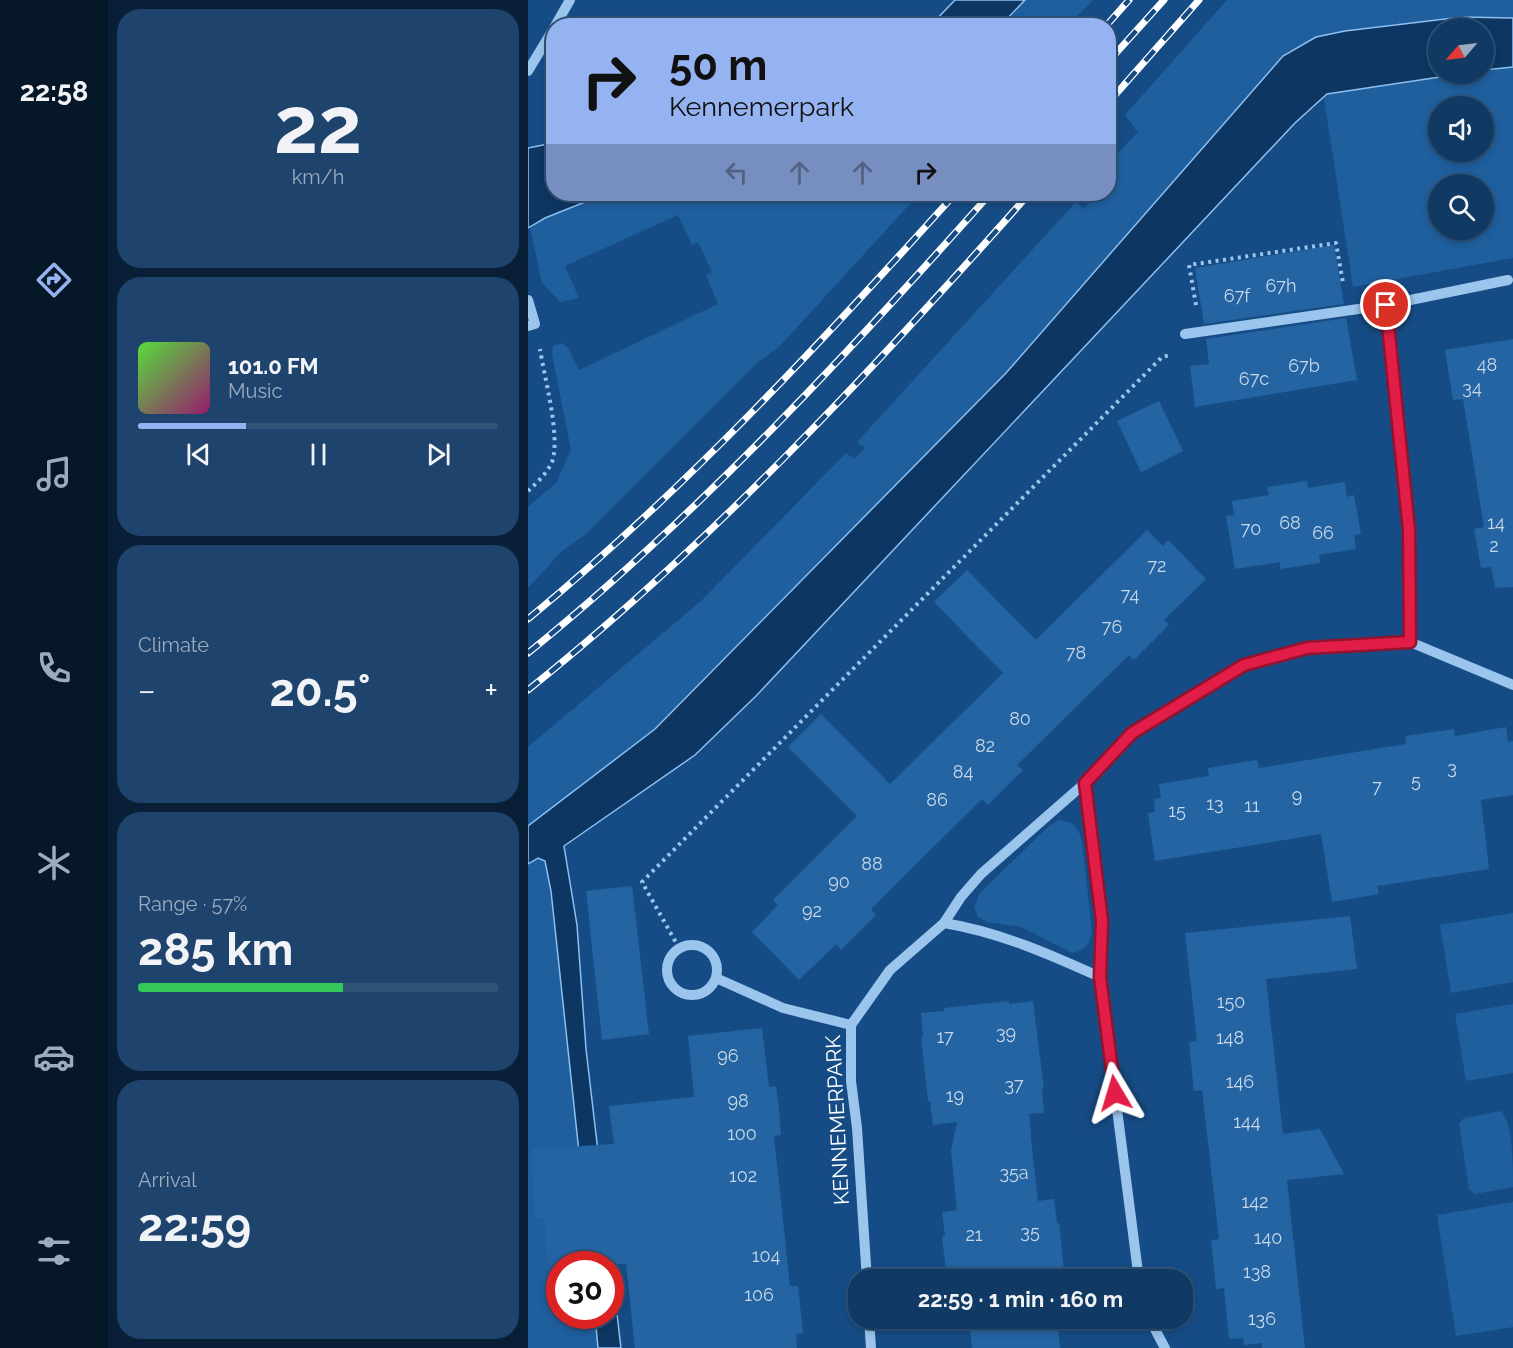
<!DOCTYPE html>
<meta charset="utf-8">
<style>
:root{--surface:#103964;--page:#1e446d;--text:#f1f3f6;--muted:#9cacbf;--line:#305378;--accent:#95b2f1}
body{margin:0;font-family:Raleway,sans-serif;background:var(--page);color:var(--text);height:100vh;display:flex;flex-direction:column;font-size:22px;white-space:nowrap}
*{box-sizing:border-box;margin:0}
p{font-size:20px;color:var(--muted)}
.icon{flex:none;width:33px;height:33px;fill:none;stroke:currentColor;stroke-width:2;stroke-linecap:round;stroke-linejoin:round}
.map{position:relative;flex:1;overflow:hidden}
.side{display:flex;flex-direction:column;gap:9px;padding:9px;background:#091f37;width:420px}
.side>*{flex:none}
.guide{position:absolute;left:18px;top:18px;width:570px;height:183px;border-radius:24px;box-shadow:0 3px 9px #0003,0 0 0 2px var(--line);background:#95b2f1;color:#111;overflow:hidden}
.needle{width:39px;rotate:242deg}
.controls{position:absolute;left:900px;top:18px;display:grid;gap:12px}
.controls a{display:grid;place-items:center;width:66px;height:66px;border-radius:50%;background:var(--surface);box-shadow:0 3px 9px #0003,0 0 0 2px var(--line);font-size:30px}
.speed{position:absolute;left:18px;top:1251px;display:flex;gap:12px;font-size:30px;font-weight:700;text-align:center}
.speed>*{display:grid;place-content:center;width:78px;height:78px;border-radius:50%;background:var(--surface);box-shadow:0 3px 9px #0003,0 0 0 2px var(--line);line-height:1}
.speed .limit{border:9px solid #d22;background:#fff;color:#111}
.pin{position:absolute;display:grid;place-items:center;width:51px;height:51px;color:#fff;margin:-26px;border:3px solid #fff;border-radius:50%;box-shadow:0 2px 6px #0007}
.me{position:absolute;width:66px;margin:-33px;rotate:353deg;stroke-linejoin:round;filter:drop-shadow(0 0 4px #0008)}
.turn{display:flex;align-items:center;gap:21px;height:126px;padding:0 24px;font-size:27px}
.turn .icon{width:78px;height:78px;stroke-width:2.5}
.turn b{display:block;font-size:42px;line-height:51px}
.lanes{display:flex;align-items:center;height:57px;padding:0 24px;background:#0003;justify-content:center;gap:30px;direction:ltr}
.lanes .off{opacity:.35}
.big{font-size:45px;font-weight:700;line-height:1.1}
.side .card{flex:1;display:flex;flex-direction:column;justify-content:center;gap:9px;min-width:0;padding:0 21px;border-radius:24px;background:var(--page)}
.side .dial{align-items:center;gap:0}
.dial b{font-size:78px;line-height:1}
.song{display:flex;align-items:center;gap:18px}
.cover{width:72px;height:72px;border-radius:9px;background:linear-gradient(135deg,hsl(110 70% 55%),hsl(320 70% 35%))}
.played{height:6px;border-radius:3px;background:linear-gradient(90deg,var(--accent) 30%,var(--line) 30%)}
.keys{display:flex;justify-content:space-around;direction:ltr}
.heat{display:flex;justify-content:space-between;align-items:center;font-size:33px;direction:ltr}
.charge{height:9px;border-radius:4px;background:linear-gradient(90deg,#34c759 57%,var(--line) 0)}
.trip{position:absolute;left:320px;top:1269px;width:345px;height:60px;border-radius:24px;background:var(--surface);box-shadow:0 3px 9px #0003,0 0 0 2px var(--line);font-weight:700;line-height:60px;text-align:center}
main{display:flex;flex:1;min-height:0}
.tab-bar{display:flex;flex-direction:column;width:108px;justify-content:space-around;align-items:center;background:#061728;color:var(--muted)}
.tab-bar .icon{width:42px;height:42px}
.tab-bar .on{color:var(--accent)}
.tab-bar b{font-size:27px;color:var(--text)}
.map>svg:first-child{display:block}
.green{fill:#1f5f9e;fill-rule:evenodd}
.water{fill:#0e3662;stroke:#8dc0f0;stroke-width:1.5}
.building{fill:#2464a3}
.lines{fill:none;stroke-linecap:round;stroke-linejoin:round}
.path{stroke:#9bc5ed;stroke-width:4;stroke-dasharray:3 4.5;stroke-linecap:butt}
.minor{stroke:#9bc5ed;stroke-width:10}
.rail-casing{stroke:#fff;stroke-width:7}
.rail{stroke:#164c85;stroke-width:4.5;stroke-dasharray:14;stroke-linecap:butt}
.route-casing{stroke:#92132f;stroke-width:15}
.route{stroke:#e11d48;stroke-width:10}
.labels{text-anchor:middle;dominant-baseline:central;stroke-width:6;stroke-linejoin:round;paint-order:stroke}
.number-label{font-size:18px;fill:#c8d8e8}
.street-label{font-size:21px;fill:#fff;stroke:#164c85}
</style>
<main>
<nav class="tab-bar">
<b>22:58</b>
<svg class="icon on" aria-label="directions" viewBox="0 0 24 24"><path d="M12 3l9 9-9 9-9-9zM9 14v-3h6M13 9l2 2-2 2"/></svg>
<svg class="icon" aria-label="music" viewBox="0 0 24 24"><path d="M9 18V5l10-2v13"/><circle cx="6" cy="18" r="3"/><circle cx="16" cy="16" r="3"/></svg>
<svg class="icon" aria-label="phone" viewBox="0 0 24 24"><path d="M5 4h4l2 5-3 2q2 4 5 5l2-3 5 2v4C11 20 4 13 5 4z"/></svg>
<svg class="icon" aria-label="climate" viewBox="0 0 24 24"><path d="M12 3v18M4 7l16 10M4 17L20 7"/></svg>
<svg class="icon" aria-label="car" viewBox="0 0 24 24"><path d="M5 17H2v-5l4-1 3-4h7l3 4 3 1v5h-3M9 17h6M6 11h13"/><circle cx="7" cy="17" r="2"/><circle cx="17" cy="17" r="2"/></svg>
<svg class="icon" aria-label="filters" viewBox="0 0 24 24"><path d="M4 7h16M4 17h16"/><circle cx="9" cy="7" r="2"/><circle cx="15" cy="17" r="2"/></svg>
</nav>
<section class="side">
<div class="card dial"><b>22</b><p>km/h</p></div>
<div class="card">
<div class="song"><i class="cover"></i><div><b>101.0 FM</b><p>Music</p></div></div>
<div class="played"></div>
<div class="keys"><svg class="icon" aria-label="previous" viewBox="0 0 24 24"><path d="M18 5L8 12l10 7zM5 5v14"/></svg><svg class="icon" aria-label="pause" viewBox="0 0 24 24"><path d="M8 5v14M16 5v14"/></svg><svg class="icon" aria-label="next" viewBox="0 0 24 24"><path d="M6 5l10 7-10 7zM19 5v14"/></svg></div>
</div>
<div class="card"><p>Climate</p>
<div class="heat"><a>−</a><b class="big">20.5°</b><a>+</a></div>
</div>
<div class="card"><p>Range · 57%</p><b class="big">285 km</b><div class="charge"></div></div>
<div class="card"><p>Arrival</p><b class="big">22:59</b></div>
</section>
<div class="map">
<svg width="985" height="1348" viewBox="0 0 985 1348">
<rect width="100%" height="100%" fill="#164c85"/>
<g class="green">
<polygon points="497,0 565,0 541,25 475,26"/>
<polygon points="699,0 985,0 985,18 934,17 817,31 755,56 478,373 127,729 0,826 0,747 174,600 318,453 326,459 337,448 329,442 548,202 556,209 568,194 580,194 581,162 610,132 597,115"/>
<path d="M982,66l3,1v191l-160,29 -29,-189 3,-4 133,-20h24v-4zM910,106h46v46h-46zM910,184h46v46h-46z"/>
<polygon points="77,194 391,194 251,347 229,363 58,534 34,551 0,588 0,507 28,483 43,450 24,354 25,346 34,343 40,348 51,370 190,304 178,275 184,272 170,242 164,245 150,215 37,266 51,298 32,302 14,283 2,227 17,218"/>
<path d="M531,820c15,2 19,6 23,21l10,91c-3,13 -6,17 -19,21l-52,-26 -34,-5 -9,-5 -4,-10 6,-14 69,-67z"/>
<polygon points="11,857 17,861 23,891 63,1264 32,1264 32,1316 67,1316 70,1348 0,1348 0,864"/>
<polygon points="985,913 985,982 923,993 912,925"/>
<polygon points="985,1004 985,1073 938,1081 927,1014"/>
<path d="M973,1111c12,12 12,56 12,76l-38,7 -6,-5 -10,-66 5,-5z"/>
<polygon points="985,1202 985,1327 928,1336 909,1215"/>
</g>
<g class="water">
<polygon points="427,0 497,0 473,25 403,25"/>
<polygon points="934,17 985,18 985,67 956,70 956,28 910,28 910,74 932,74 799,94 767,123 228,696 167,755 36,846 49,925 58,1049 93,1348 70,1348 67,1316 82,1316 82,1264 63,1264 23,891 17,861 10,858 0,864 0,826 127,729 478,373 755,56 788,37 817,31"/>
<polygon points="25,143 26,194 77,194 17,218 0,228 0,148"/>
</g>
<g class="building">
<polygon points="806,245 816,304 676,324 667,268"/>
<polygon points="818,318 829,380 667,407 662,366 681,364 678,339"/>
<polygon points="985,339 985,587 967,588 963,567 953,568 946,529 956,527 935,399 925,400 917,350"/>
<polygon points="631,401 655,451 613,472 589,421"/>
<polygon points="779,481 780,488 817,482 819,497 826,495 833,534 826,535 828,549 791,555 792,563 752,569 752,562 707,569 698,516 706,515 704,501 741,495 739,487"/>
<polygon points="619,530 635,546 640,540 678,579 636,620 641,625 606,660 601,655 489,765 495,770 460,805 454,799 343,909 348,915 313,950 308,944 271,980 224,932 250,905 245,900 329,816 260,747 293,714 362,784 475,673 406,602 439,570 508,640"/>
<polygon points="978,727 980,742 985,741 985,795 953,800 961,869 849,886 851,894 804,902 793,834 627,861 620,813 627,812 626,799 633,798 631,784 681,776 680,768 729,760 731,768 878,744 877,736 926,729 927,736"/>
<polygon points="104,886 121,1034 74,1040 58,891"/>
<polygon points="822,916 829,969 738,979 755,1134 792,1129 816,1174 759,1180 777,1348 734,1348 734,1343 716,1345 715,1338 701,1339 696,1288 688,1289 683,1240 691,1239 674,1090 666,1091 661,1042 669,1041 657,933"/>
<polygon points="481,1001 481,1004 505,1001 516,1089 514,1089 516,1113 501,1114 505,1158 510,1201 526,1199 529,1223 531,1223 537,1280 419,1280 414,1236 417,1236 414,1212 429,1210 423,1151 429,1122 405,1125 402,1101 400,1101 393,1037 395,1037 393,1013 416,1011 416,1008"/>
<polygon points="234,1028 241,1087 248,1086 251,1110 253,1135 246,1136 262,1286 270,1286 275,1333 268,1334 269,1348 107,1348 98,1264 20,1264 16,1218 7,1218 3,1149 86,1144 81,1106 166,1097 160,1036"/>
<polygon points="425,1318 529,1318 532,1348 444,1348 441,1322 426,1324"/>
</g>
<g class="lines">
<g class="path">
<polyline points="668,305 661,265 808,243 815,283"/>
<path d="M0,491c9,-8 19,-18 24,-29 9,-25 -8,-86 -12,-113"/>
<polyline points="151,948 114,882 634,357 642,355"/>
</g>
<g class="minor">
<polyline points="27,26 42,0"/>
<polyline points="0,71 26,28"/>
<polyline points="0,300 7,324 0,326"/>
<polyline points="657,334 858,305"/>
<polyline points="882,642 881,530 858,305 980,280"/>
<polyline points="557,783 574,921 572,977 611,1280"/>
<path d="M416,923c55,9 105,31 156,54"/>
<circle cx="164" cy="970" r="25"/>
<polyline points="188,978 255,1008 323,1025"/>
<polyline points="339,1280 329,1128 323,1081 323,1025 362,970 416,923 433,897 453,874 557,783 604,733 716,665 779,648 882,642 985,685"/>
<polyline points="341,1318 343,1348"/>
<polyline points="621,1318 637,1348"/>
</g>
<g class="rail-casing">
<g id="rail">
<polyline points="578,26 601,0"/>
<polyline points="580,62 636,0"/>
<polyline points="580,103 671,0"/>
<path d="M0,619c156,-128 293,-276 427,-425"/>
<path d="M0,653c169,-137 318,-297 462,-459"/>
<path d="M0,690c184,-147 345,-320 501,-496"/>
</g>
</g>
<use href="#rail" class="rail"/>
</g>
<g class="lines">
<g class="route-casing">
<polyline id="route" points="587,1093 572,977 574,921 557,783 604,733 716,665 779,648 882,642 881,530 858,305"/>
</g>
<use href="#route" class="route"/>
</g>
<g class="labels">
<g class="number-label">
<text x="753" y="285">67h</text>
<text x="709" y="295">67f</text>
<text x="959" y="364">48</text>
<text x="776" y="365">67b</text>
<text x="726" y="378">67c</text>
<text x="944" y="387">34</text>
<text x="762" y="522">68</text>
<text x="968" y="522">14</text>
<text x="723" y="528">70</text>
<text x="795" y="532">66</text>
<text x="966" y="545">2</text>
<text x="629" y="565">72</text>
<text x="602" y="594">74</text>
<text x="584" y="626">76</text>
<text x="548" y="652">78</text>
<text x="492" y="718">80</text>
<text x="457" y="745">82</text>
<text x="924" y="767">3</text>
<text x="435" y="771">84</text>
<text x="888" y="780">5</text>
<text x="849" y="786">7</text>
<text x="769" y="795">9</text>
<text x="409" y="799">86</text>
<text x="687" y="803">13</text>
<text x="724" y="805">11</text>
<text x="649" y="810">15</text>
<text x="344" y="863">88</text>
<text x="311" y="881">90</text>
<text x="284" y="910">92</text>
<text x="703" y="1001">150</text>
<text x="478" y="1032">39</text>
<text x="417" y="1036">17</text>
<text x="702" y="1037">148</text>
<text x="200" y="1055">96</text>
<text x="712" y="1081">146</text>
<text x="486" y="1084">37</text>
<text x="427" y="1095">19</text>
<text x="210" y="1100">98</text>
<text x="719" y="1121">144</text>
<text x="214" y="1133">100</text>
<text x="486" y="1172">35a</text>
<text x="215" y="1175">102</text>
<text x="727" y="1201">142</text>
<text x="502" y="1231">35</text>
<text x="446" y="1234">21</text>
<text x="740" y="1237">140</text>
<text x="238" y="1255">104</text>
<text x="729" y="1271">138</text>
<text x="231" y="1294">106</text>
<text x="734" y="1318">136</text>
</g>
<g class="street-label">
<text transform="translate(309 1120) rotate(-93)">KENNEMERPARK</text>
</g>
</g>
</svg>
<div class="controls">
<a><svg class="needle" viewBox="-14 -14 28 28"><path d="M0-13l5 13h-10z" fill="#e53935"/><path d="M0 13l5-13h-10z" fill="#9cacbf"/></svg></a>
<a><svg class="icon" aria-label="sound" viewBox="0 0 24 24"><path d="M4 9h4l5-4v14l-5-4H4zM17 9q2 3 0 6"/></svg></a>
<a><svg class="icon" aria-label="search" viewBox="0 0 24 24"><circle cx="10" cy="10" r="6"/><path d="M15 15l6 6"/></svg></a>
</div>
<div class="speed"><div class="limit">30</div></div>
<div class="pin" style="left:858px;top:305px;background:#d93025"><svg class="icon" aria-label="arrive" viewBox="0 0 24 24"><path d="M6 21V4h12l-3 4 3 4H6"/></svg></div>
<svg class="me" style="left:587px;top:1093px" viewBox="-20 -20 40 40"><path d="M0-17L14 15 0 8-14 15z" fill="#e11d48" stroke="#fff" stroke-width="4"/></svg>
<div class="trip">22:59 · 1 min · 160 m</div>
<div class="guide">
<div class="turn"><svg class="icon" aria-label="right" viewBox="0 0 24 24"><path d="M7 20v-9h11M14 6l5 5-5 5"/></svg><div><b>50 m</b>Kennemerpark</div></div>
<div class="lanes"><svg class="icon off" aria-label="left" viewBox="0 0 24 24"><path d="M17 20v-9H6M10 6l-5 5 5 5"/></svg><svg class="icon off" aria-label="ahead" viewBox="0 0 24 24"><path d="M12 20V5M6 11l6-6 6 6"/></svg><svg class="icon off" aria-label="ahead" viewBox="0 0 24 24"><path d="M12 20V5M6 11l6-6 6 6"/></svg><svg class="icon" aria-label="right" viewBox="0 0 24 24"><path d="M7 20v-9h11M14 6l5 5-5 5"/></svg></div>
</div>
</div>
</main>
